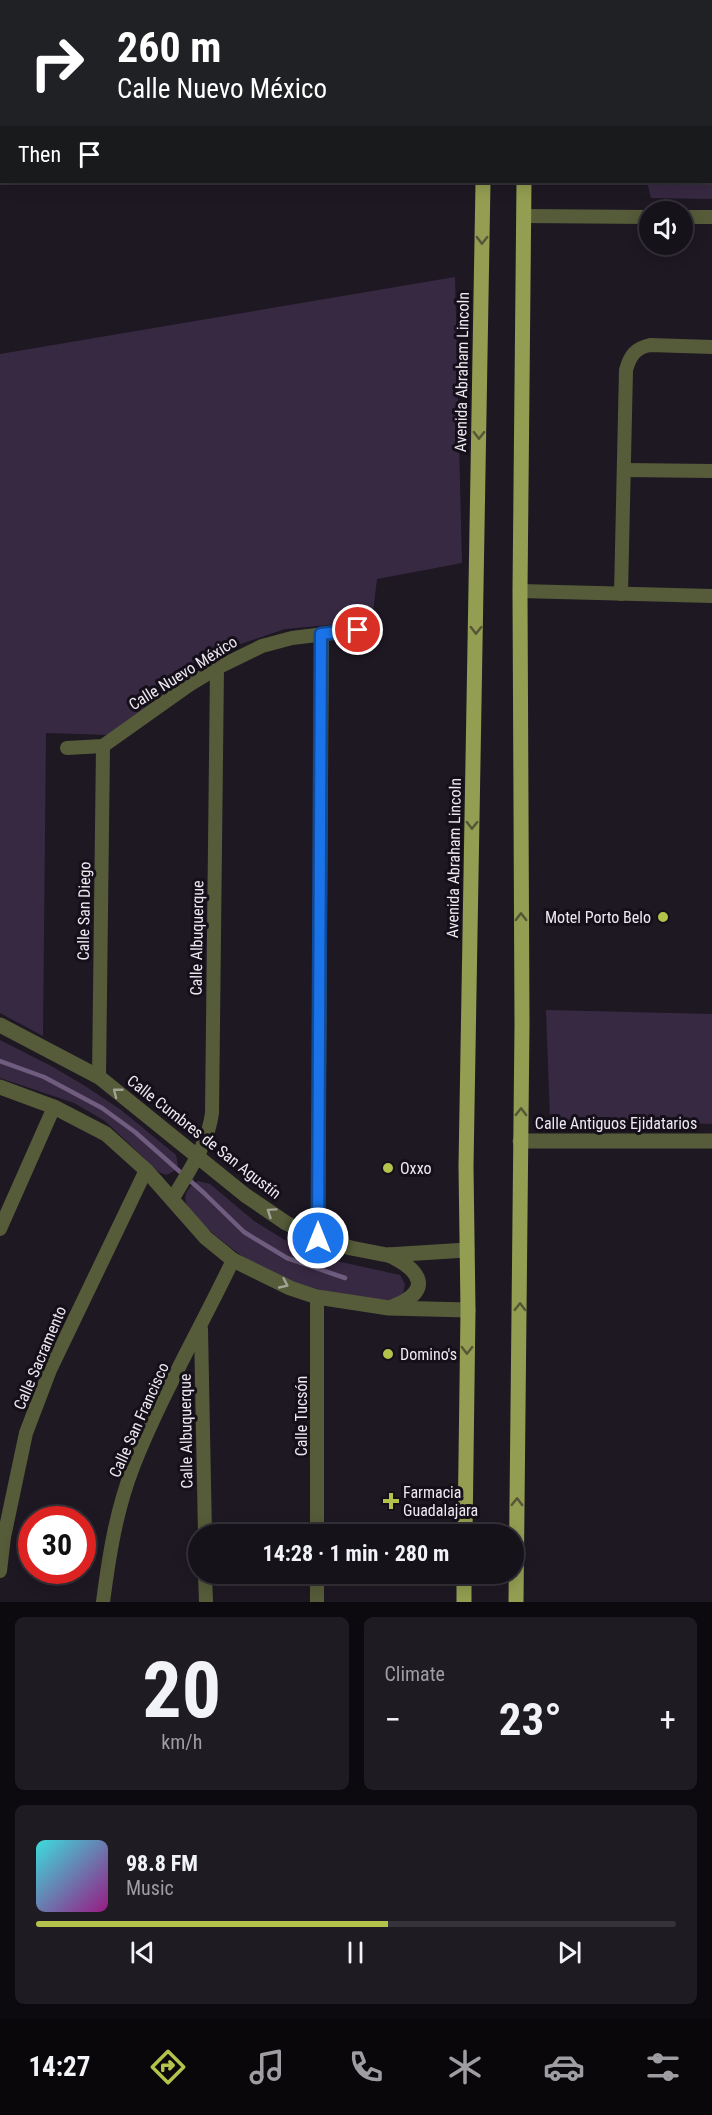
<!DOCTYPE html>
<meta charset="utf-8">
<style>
:root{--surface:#16121a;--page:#1f1b23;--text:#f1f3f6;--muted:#9e9ea2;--line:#353239;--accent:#b3c24b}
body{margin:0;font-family:"Roboto Condensed",sans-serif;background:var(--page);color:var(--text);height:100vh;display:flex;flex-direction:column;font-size:22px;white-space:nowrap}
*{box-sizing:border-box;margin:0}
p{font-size:20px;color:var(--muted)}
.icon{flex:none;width:33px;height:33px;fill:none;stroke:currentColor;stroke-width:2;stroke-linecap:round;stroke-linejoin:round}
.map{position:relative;height:1602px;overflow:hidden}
.side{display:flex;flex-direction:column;gap:15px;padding:15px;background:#0c0a0e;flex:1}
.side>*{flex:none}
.banner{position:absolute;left:0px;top:0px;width:712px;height:183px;box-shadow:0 3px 15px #0003,0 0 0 2px var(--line);background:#202124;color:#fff;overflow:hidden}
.buttons{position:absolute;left:639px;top:201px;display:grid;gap:12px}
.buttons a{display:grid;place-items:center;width:54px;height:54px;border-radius:50%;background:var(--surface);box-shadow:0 3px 15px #0003,0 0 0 2px var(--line);font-size:30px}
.speed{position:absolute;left:18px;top:1506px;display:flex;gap:12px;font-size:30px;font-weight:700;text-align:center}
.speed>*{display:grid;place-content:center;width:78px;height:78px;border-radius:50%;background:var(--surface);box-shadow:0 3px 15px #0003,0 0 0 2px var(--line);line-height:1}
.speed .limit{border:9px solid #d22;background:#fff;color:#111}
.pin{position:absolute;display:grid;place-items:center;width:51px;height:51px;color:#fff;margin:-26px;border:3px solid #fff;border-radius:50%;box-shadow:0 2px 6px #0007}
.me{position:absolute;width:66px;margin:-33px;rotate:0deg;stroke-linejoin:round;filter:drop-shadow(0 0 4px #0008)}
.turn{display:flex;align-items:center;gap:21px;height:126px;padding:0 18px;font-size:27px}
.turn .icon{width:78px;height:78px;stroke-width:2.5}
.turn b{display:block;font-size:42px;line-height:51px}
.then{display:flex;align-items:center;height:57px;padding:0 18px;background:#0003;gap:12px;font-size:22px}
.big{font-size:45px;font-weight:700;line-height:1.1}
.side .tile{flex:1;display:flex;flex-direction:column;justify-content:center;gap:9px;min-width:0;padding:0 21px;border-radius:9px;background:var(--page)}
.side .dial{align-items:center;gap:0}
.dial b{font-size:78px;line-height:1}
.song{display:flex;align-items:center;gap:18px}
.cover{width:72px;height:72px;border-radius:9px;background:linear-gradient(135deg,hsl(180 70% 55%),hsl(310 70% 35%))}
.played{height:6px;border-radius:3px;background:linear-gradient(90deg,var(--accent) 55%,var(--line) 55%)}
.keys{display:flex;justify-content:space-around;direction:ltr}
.heat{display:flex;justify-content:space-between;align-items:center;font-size:33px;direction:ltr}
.side .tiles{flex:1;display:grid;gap:15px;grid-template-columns:1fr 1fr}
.tile:last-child{grid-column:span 2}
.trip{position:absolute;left:188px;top:1524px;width:336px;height:60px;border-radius:30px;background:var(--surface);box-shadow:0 3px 15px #0003,0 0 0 2px var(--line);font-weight:700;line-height:60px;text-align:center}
.dock{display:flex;height:96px;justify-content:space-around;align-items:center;background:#09070a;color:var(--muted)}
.dock .icon{width:42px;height:42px}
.dock .on{color:var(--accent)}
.dock b{font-size:27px;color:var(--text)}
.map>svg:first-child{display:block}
.green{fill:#382943}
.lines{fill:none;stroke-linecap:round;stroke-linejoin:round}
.stream{stroke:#6f5c7e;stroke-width:4.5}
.minor{stroke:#565c39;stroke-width:14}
.tertiary{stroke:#565c39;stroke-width:15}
.primary{stroke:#939e52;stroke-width:15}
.oneway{stroke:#545636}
.oneway2{stroke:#a2a295}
.route-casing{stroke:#114b97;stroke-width:15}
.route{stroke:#1a73e8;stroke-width:10}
.poi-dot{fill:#b3c24b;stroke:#150f1a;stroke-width:2}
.labels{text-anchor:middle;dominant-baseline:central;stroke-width:6;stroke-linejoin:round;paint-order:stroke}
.street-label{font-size:16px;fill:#ede9f1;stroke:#150f1a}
.poi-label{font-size:16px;fill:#ede9f1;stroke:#150f1a;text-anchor:start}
</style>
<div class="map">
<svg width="712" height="1602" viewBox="0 0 712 1602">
<rect width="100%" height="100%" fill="#1e1823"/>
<g class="green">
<polygon points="546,0 712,0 712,199 651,198 647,182 711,182 711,2 546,2"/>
<polygon points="455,277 462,563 377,579 372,621 285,629 220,651 111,735 46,733 43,1036 0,1013 0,354"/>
<polygon points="546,1010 712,1014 712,1124 550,1119"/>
<polygon points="0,1040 53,1067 85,1086 121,1110 176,1155 178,1165 174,1171 166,1175 159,1172 105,1121 74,1103 0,1078"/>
<path d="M198,1181l12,3 44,37 39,24 48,17 59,13 5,9 -2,10 -10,7c-34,-4 -68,-8 -101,-19 -12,-4 -26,-11 -37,-18 -15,-8 -65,-46 -69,-61 -3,-10 4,-17 12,-22z"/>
</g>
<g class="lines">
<polyline class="stream" points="0,1061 44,1077 102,1108 135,1132 204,1193 244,1232 287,1258 345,1278"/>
<g class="minor">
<polyline points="524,216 650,217"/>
<polyline points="682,217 712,217"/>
<polyline points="624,470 712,471"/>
<polyline points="520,591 712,596"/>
<path d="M621,594l5,-224c4,-15 10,-22 24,-25l62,2"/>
<polyline points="67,748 103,746 189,685 217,668 262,646 292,638 358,630"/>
<polyline points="99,1077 103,746"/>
<path d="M172,1200c16,-28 36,-55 40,-87l5,-445"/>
<polyline points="0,1229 54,1107"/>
<polyline points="318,1238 322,634"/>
<polyline points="317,1297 317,1534"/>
<polyline points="201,1329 205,1534"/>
<polyline points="0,1571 4,1537 26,1433 50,1370 146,1170"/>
<polyline points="205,1574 206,1602"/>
<polyline points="317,1574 317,1602"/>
<path d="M103,1602c6,-46 13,-91 30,-135 28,-71 67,-138 100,-207"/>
</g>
<g class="tertiary">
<polyline points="259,2 268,0"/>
<polyline points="0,45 2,45"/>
<polyline points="0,83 2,83"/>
<polyline points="0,1025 99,1077 245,1195 286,1223 318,1238 351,1248 387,1255 467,1250"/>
<polyline points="0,1087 54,1107 106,1134 146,1170 206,1238 233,1260 290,1288 317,1297 389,1308 468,1310"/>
<polyline points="520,1141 712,1141"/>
<path d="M389,1255c33,16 44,36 3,52"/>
</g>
<g class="primary">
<polyline points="484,0 484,2"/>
<polyline points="527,2 527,0"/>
<polyline points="465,1534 468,1310 466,1166 483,182"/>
<polyline points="464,1602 464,1574"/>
<polyline points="516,1602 522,1024 520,591 524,182"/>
</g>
</g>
<defs><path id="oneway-chevron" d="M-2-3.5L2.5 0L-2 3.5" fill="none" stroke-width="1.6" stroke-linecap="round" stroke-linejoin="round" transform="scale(1.5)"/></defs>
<g class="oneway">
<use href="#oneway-chevron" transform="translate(482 240) rotate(91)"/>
<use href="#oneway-chevron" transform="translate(479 435) rotate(91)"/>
<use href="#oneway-chevron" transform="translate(476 630) rotate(91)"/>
<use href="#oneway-chevron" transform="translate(472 825) rotate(91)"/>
<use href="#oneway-chevron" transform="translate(521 917) rotate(-90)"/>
<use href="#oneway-chevron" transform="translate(521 1112) rotate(-89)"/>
<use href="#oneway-chevron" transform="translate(520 1307) rotate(-89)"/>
<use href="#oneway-chevron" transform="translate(467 1350) rotate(91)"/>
<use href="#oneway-chevron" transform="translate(517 1502) rotate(-89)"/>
</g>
<g class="oneway2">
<use href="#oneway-chevron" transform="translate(117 1092) rotate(-142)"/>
<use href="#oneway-chevron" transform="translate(271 1212) rotate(-146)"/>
<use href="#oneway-chevron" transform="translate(284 1284) rotate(25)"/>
</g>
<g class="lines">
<g class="route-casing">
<polyline id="route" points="318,1238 321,634 358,630"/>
</g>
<use href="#route" class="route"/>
</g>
<g class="poi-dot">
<circle cx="663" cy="917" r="6"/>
<circle cx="388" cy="1168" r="6"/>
<circle cx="388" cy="1354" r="6"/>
<path d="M388 1492h6v6h6v6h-6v6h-6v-6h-6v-6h6z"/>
</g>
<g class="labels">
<g class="street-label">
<text transform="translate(462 372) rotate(-89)">Avenida Abraham Lincoln</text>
<text transform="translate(183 673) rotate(-32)">Calle Nuevo México</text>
<text transform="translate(454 858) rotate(-89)">Avenida Abraham Lincoln</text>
<text transform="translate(84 911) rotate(-89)">Calle San Diego</text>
<text transform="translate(197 938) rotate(-89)">Calle Albuquerque</text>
<text x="616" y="1123">Calle Antiguos Ejidatarios</text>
<text transform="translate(204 1137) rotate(38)">Calle Cumbres de San Agustín</text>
<text transform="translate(40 1358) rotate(-67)">Calle Sacramento</text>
<text transform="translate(301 1416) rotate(-90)">Calle Tucsón</text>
<text transform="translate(139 1420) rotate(-66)">Calle San Francisco</text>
<text transform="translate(186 1431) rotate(-91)">Calle Albuquerque</text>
</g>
<g class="poi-label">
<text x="651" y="917" text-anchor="end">Motel Porto Belo</text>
<text x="400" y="1168">Oxxo</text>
<text x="400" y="1354">Domino's</text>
<text x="403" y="1492">Farmacia<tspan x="403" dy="18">Guadalajara</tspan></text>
</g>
</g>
</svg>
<div class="buttons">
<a><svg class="icon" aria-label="sound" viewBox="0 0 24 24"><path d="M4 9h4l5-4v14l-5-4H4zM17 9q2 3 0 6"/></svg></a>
</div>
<div class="speed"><div class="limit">30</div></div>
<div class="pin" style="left:358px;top:630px;background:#d93025"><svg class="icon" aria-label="arrive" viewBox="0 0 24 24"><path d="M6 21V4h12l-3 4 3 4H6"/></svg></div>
<svg class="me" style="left:318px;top:1238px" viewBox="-20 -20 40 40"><circle r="17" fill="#1a73e8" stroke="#fff" stroke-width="3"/><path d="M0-11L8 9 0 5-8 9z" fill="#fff"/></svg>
<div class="trip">14:28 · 1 min · 280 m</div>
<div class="banner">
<div class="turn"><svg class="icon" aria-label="right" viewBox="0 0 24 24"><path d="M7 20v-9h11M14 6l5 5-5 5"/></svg><div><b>260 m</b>Calle Nuevo México</div></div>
<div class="then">Then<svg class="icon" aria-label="arrive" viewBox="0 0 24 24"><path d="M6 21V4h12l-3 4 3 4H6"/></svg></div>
</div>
</div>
<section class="side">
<div class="tiles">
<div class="tile dial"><b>20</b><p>km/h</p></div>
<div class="tile"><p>Climate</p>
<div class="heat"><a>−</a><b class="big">23°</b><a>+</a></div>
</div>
<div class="tile">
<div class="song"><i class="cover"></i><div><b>98.8 FM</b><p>Music</p></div></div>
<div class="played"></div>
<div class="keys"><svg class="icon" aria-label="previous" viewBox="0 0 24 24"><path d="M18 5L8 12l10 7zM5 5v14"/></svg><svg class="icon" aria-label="pause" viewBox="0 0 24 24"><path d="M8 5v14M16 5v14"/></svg><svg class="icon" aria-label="next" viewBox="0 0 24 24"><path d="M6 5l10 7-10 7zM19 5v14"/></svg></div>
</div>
</div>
</section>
<nav class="dock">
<b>14:27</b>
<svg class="icon on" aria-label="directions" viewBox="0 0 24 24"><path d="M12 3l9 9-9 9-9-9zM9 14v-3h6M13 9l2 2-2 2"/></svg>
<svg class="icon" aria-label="music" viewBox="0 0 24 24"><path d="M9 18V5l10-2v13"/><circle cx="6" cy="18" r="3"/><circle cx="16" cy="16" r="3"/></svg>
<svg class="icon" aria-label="phone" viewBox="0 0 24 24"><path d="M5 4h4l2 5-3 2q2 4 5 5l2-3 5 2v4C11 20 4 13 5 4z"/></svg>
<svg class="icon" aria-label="climate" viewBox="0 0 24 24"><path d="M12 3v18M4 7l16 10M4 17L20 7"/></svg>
<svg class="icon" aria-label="car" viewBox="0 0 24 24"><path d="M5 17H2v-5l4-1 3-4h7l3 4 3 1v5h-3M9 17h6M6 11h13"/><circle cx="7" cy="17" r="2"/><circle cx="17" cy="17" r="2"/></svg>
<svg class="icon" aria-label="filters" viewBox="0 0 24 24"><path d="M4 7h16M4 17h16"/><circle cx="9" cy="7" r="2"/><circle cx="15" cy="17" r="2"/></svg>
</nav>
